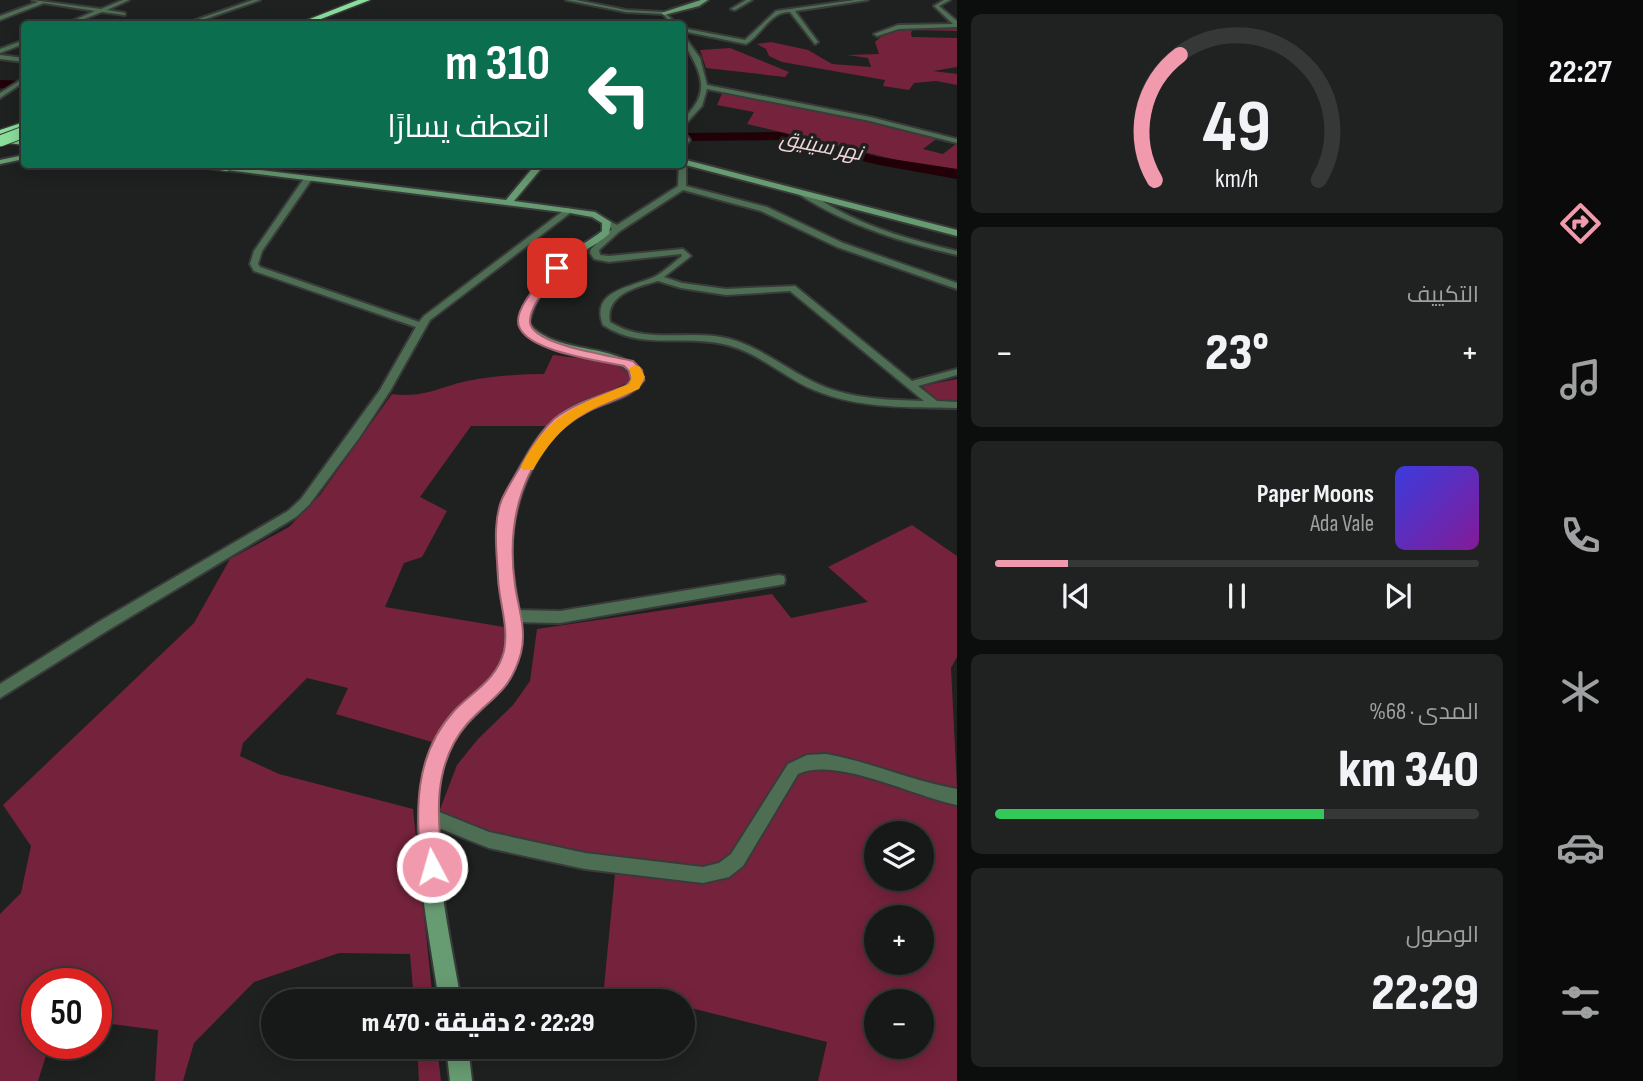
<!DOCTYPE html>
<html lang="ar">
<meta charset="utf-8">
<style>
:root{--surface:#161917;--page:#1f2220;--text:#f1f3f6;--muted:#9ea0a1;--line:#353836;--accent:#f29aad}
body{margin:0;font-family:"Sofia Sans Condensed",Cairo,sans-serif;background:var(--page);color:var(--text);direction:rtl;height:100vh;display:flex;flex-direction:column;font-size:26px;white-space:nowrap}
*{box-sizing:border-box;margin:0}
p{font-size:23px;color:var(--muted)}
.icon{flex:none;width:38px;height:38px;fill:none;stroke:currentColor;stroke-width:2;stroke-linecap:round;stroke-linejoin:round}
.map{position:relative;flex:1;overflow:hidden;direction:ltr}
.details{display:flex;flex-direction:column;gap:14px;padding:14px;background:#0c0e0d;width:560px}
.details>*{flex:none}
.guide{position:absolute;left:21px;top:21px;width:665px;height:147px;border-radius:7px;box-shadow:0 4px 18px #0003,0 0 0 2px var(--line);direction:rtl;background:#0b6e4f;color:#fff;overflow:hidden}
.fabs{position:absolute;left:864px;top:821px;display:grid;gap:14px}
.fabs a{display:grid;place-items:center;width:70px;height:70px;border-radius:50%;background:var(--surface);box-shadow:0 4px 18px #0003,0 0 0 2px var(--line);font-size:35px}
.speed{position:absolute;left:21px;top:968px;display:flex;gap:14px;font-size:35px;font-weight:700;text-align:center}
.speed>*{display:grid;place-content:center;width:91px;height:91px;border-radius:50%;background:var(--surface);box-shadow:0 4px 18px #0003,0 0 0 2px var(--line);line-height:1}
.speed .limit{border:10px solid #d22;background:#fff;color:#111}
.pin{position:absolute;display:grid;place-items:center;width:60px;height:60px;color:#fff;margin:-30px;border-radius:14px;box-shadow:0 4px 10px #0006}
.me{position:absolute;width:77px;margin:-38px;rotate:354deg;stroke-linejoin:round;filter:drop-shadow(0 0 5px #0008)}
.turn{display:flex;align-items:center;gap:24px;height:147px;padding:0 21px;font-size:32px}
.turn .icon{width:91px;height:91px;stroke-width:2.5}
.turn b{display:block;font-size:49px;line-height:60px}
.big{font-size:52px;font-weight:800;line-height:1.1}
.details .widget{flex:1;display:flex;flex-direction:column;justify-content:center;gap:10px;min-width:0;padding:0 24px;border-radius:10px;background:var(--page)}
.details .dial{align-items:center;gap:0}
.dial svg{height:182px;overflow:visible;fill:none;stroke:var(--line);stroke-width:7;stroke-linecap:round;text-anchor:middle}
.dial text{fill:var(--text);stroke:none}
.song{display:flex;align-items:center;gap:21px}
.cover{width:84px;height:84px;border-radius:10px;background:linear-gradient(135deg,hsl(240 70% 55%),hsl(290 70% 35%))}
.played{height:7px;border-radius:4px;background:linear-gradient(90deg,var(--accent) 15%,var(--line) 15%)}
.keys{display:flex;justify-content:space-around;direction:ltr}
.heat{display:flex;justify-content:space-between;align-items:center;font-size:38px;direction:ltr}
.charge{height:10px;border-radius:5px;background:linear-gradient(90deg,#34c759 68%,var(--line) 0)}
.trip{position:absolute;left:261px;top:989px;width:434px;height:70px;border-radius:35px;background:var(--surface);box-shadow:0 4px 18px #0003,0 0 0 2px var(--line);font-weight:800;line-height:70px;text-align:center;direction:rtl}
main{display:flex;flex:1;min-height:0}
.tab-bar{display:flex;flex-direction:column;width:126px;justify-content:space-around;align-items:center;background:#090a09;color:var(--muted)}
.tab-bar .icon{width:49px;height:49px}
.tab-bar .current{color:var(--accent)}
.tab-bar b{font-size:32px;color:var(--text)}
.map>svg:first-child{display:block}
.green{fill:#75233c;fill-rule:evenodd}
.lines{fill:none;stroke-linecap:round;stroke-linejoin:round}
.river{fill:#210007;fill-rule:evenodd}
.street-casing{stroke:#383b39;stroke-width:4}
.secondary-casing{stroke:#383b39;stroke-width:4}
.primary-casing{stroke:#383b39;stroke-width:3}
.highway-casing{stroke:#383b39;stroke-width:3}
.street{fill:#4e6e54;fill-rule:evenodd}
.secondary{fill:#679b71;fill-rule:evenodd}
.primary{fill:#7abe87;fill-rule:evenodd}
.highway{fill:#8ade9c;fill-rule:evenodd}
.highway-bridge-casing{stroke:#383b39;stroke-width:13;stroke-linecap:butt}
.highway-bridge{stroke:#8ade9c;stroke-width:11}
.route{fill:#f29aad;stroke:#9d6470;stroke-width:2}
.slow{fill:#f59e0b}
.labels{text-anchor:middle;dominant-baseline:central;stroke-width:7;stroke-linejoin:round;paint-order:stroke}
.far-water-label{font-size:21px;font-style:italic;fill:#f0d5d9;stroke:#1e211f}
</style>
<main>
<nav class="tab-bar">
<b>22:27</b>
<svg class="icon current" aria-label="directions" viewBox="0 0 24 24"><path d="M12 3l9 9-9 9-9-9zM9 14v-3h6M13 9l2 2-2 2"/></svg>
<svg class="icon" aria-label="music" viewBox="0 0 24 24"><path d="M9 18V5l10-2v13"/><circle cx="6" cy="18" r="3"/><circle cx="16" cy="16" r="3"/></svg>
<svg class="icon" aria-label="phone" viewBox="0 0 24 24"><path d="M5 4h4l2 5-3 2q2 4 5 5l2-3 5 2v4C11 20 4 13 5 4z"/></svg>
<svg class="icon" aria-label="climate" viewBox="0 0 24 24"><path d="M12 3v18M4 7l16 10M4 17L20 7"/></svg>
<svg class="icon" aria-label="car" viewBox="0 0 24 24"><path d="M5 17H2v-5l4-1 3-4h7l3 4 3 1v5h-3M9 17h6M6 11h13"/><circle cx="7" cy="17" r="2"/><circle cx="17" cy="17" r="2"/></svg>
<svg class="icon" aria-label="filters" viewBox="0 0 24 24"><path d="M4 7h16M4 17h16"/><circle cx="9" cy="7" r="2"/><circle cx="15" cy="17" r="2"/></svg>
</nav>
<section class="details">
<div class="widget dial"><svg viewBox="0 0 100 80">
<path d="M14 69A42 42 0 1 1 86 69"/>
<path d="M14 69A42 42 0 0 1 25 14" stroke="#f29aad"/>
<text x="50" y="56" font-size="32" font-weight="700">49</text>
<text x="50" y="72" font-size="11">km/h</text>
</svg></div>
<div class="widget"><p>التكييف</p>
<div class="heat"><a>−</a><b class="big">23°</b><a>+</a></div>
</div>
<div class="widget">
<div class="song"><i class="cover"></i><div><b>Paper Moons</b><p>Ada Vale</p></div></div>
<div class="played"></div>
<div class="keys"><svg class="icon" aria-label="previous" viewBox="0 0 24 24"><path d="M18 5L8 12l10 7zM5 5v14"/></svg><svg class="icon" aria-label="pause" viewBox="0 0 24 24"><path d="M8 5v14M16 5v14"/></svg><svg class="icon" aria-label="next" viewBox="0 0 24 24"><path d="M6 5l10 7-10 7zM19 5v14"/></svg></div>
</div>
<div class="widget"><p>المدى · 68%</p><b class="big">340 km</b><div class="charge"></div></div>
<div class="widget"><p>الوصول</p><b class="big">22:29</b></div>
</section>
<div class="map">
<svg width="957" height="1081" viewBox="0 0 957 1081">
<rect width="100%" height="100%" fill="#1e211f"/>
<g class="green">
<path d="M957,27v4l-45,-1 -1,4 1,3 45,1v29l-24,4 24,3v11l-21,-4 -22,2 -5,7 -26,-4 2,-6 -103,-18 -13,-6 -3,-7 -9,-5 14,-2 37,8 24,14 39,3 -3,-9 -21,-3 32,-1 -4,-12c19,-20 57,-15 82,-15z"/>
<polygon points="730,48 789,72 785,77 706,68 700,50"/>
<polygon points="723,91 863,118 939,137 923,149 943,154 957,143 957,171 897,160 747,124 754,112 717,105"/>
<path d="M553,355c19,3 67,5 80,20l-2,6 -58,28 -25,17h-77l-51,71 27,14 -25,46 -18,6 -19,44 119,20c5,64 -45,68 -72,115l-96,-28 12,-26 -41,-10 -64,65 -3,13 39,18 134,35 20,192h-19l-4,-47 -71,-1 -85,29 -60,61 -11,38h-28l3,-51 -62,-8v-38h-59v59h13l-12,38h-38v-167l21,-21 10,-47 -28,-41 191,-182 36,-64 59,-32 31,-32 72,-101c33,4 44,-6 75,-13 25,-5 51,-7 77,-7z"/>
<polygon points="957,379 957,402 936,401 922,386"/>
<path d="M912,525l45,31v101l-6,11 6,120v293h-139l9,-39 -144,-36 -1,-5h-21l-57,-14 11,-113 -4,-16 -125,-25 -47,-21 18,-47 21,-26 35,-34 17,-24 7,-52 235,-35 19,24 77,-16 -40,-35zM877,833h45v45h-45zM877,917h45v45h-45zM877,1001h45v45h-45z"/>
<polygon points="417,1047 437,1047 441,1081 419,1081"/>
</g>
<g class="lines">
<g class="river">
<polygon points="0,80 24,81 24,89 0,88"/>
<polygon points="779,132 879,157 957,169 957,179 879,165 779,140 682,141 682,133"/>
</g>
<g class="street-casing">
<g id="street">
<polygon points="32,0 101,9 123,0 129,0 107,10 125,13 125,15 102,12 71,24 65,24 95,11 44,3 0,20 0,16 38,2"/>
<polygon points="253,0 260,0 191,24 184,24"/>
<polygon points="566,0 576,0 626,10 664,12 677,24 672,24 663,14 626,12"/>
<polygon points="746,0 752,0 735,10 731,9"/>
<path d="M855,0h13l-73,11 23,31 -3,2 -25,-32c-20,-1 -28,23 -44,32l-64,-13v-3l63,12 31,-29z"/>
<polygon points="944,0 950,0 939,6 957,21 957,27 899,29 877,36 874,34 898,25 953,24 934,6"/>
<path d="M682,33l18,25 7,27 163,32 87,22v4l-87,-22 -163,-32 -5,17 -20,22c0,-15 20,-21 19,-44 -1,-20 -19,-38 -19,-51z"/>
<polygon points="24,40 24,44 0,53 0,49"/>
<polygon points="0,55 24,58 24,62 0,59"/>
<polygon points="24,78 24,82 0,98 0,93"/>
<polygon points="682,130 690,140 682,149"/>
<path d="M683,159l3,2v25l81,21 76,36 114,40v6l-120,-42 -76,-36 -78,-21 -63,41 -21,19 1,5 9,1 74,-7 8,7 -27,21 18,6 44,6 69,-3 117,95 45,-12v6l-39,11 19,15 20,1v6c-48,-1 -98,1 -143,-18 -31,-13 -57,-39 -91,-46 -43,-10 -80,7 -120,-19 -14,-36 32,-38 53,-49 9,-5 18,-14 26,-20l-1,-2 -72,8 -15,-3 -4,-6 1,-4 21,-20 -9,-7 4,-2 10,5 61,-39 1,-22h3zM658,281l23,7 45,7 64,-4 134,110c-36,-1 -73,-2 -106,-17 -31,-14 -58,-38 -92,-46 -39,-9 -80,7 -116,-16 -5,-28 27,-35 48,-41z"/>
<polygon points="305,177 312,179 262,251 258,264 260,267 419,322 424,316 567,208 574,210 430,320 390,391 359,438 309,505 296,517 110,629 0,698 0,684 100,621 288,511 301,499 380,390 416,327 254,271 250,264 254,251"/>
<path d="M800,191c11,0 24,12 34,17 38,21 81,33 123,43v4c-56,-13 -108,-29 -157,-60z"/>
<polygon points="779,575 784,576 785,580 784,584 779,585 560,623 514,622 509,620 507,616 509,612 514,610 560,611"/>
<path d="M826,754c45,8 86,27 131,35v16c-42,-8 -121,-49 -159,-31l-55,92 -14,11 -26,6 -118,-14 -96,-21 -68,-27 -2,-6 2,-6 6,-2 62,25 96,21 118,14 16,-4 12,-9 57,-90 19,-9z"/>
</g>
</g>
<g class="secondary-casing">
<g id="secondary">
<polygon points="701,0 708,0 699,6 664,15 661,13"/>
<polygon points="24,155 24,159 0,164 0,160"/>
<polygon points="682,159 957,230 957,236 682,164"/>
<path d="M536,164h9l-31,37 81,11 16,10 -2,12c-11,10 -25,16 -37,25 -19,15 -39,41 -43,65 33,35 98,15 115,56 -12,18 -32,20 -50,28 -22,9 -40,24 -52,44 -27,42 -36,86 -27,136 3,21 10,43 5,63 -10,46 -53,60 -71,98 -29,63 1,184 12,252h-22c-10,-73 -39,-193 -3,-261 18,-34 62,-51 69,-91 4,-21 -2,-43 -5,-63 -8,-54 5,-100 36,-145 13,-19 32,-33 54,-41 15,-5 31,-8 42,-20l-3,-9 -10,-7c-35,-11 -76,-9 -100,-39 4,-26 25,-53 45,-69 12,-9 26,-15 38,-25v-8l-10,-6 -22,-4 -343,-43 -4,-2 4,-2 279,34z"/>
<polygon points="446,1046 468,1046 472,1081 450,1081"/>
</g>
</g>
<g class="primary-casing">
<g id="primary">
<polygon points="0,136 24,139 24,145 0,142"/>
<polygon points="175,164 222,164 232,168 227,171"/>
</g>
</g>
<g class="highway-casing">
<g id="highway">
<polygon points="358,0 370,0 308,24 297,24"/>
<polygon points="24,122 24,129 0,137 0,130"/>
</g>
</g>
<use href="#street" class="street"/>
<use href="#secondary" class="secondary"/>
<use href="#primary" class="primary"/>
<use href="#highway" class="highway"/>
<g class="highway-bridge-casing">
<polyline id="highway-bridge" points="0,141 24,132"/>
</g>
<use href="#highway-bridge" class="highway-bridge"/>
</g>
<path class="route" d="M557,265l5,3c-9,14 -31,34 -32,52 -3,25 84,36 103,41l9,9 2,10c-13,18 -36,21 -55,31 -18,9 -32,21 -44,37 -30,41 -37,87 -30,137 3,22 12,45 6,68 -11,40 -30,44 -54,71 -35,41 -30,93 -24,143l-3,7 -8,3 -7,-3 -4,-7c-5,-56 -8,-111 33,-156 18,-19 43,-31 50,-60 5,-25 -5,-49 -6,-73 -1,-25 -6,-55 4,-79 6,-13 14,-25 21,-37 8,-15 18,-31 31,-43 20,-16 48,-24 72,-33l5,-6 -2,-9 -5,-5c-22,-5 -106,-15 -106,-45 0,-18 25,-41 35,-55z"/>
<path class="slow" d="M635,365l5,2 5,10 -6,12c-54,23 -75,28 -106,81h-10l-2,-4c27,-52 56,-61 108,-82l3,-7 -3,-8z"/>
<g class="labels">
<g class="far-water-label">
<text transform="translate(821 146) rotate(11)">نهر سينيق</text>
</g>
</g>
</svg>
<div class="fabs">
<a><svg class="icon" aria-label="layers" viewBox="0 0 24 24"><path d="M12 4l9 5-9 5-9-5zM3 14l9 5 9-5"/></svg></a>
<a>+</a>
<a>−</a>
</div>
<div class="speed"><div class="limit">50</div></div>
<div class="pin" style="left:557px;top:268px;background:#d93025"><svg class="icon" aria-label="arrive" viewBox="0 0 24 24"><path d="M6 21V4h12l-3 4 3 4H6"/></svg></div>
<svg class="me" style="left:432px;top:867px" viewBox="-20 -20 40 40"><circle r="17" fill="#f29aad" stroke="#fff" stroke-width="3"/><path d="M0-11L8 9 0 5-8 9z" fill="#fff"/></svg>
<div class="trip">22:29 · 2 دقيقة · 470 m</div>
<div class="guide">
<div class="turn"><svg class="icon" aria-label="left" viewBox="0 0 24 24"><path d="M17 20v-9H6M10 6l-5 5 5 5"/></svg><div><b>310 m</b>انعطف يسارًا</div></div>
</div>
</div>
</main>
